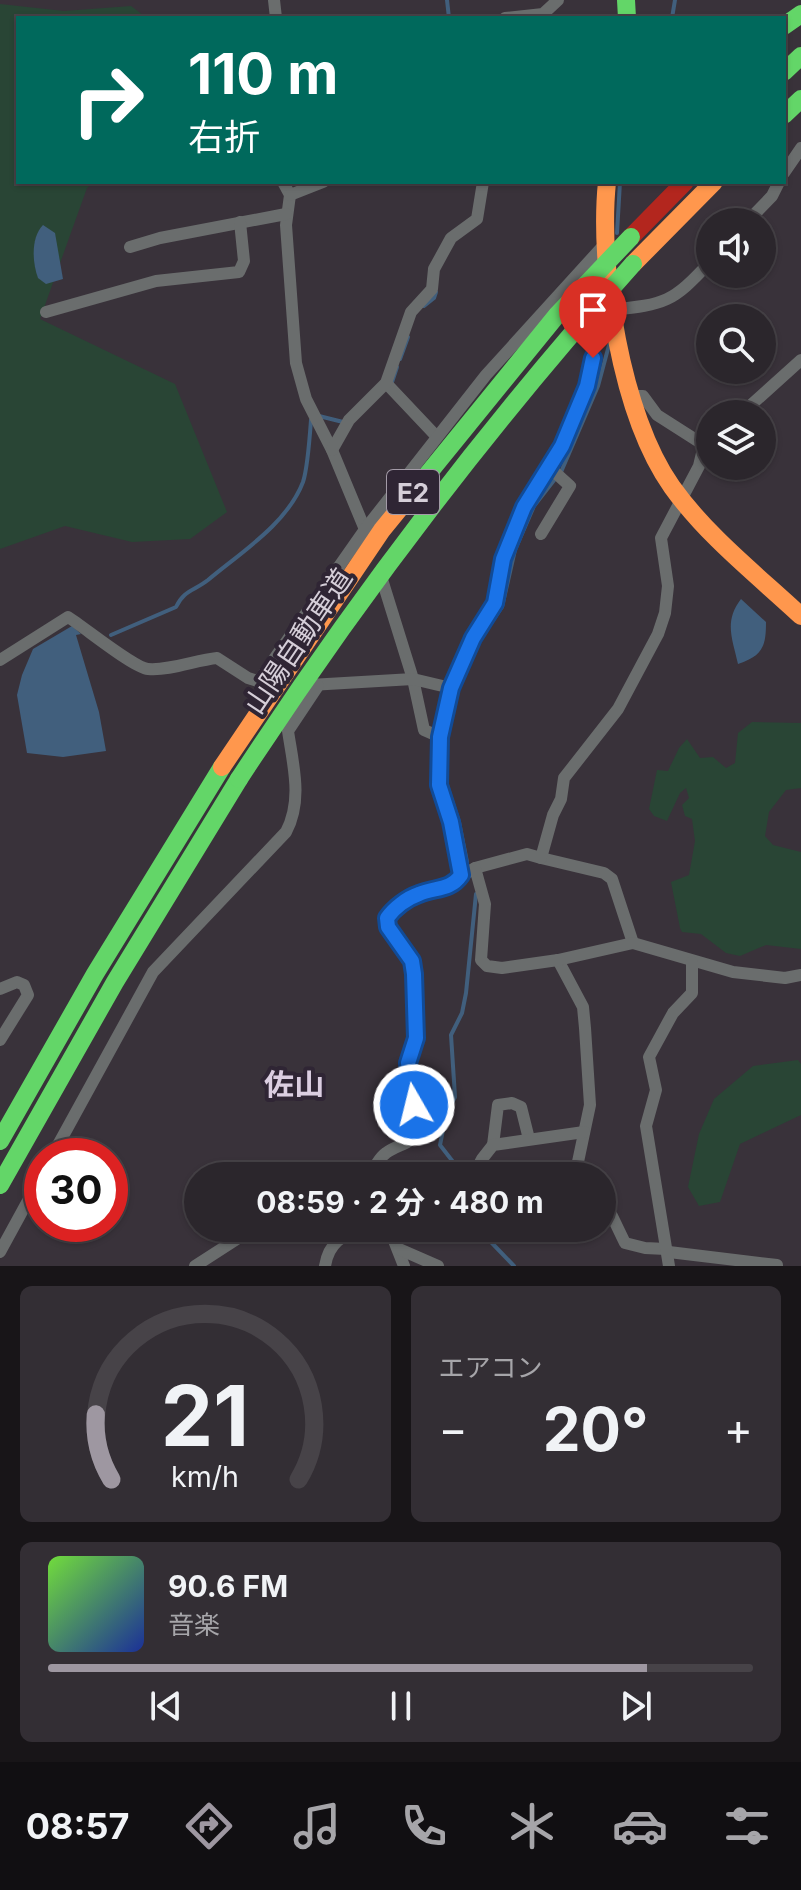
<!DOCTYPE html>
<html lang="ja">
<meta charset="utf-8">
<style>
:root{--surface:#2b262c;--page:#332e34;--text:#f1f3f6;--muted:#a6a5a9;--line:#474348;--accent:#9e97a1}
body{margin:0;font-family:Inter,"Noto Sans JP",sans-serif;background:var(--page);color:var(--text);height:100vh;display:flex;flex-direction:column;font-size:30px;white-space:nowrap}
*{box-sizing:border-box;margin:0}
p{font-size:26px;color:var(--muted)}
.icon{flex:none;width:44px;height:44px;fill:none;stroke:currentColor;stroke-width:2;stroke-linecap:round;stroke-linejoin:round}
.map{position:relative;height:1266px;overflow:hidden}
.sheet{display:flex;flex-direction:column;gap:20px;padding:20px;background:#181518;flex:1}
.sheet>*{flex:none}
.guide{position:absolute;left:16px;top:16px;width:770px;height:168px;border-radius:0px;box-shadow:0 2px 6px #0004,0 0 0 2px var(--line);background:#00695c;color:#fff;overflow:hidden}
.tools{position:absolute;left:696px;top:208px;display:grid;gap:16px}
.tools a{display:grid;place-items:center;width:80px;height:80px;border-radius:50%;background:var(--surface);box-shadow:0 2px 6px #0004,0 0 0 2px var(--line);font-size:40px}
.speed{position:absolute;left:24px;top:1138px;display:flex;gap:16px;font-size:40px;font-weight:700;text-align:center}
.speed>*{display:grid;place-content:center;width:104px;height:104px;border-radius:50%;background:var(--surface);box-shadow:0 2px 6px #0004,0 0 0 2px var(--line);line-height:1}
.speed .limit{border:12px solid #d22;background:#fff;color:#111}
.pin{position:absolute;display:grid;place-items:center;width:68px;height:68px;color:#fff;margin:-82px -34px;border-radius:50% 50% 50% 0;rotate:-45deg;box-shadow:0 0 8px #0007}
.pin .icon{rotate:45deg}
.me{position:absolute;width:88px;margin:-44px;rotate:352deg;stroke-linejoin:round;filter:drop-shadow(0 0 6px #0008)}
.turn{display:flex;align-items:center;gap:28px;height:168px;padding:0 40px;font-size:36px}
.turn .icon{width:104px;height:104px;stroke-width:2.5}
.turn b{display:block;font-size:56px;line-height:68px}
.big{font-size:60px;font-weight:700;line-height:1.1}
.sheet .widget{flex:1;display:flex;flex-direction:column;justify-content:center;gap:12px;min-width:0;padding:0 28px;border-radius:12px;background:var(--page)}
.sheet .dial{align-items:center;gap:0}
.dial svg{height:208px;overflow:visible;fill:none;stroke:var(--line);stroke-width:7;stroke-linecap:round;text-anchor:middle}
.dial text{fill:var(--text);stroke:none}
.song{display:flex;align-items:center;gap:24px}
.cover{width:96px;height:96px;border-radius:12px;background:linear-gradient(135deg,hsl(100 70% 55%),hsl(230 70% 35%))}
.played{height:8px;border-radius:4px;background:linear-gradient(90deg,var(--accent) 85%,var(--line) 85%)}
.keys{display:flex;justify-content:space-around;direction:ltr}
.heat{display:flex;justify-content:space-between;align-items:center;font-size:44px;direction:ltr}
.sheet .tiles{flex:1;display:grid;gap:20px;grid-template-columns:1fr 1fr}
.widget:last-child{grid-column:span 2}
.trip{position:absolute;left:184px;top:1162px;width:432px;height:80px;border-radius:40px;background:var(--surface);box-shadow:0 2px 6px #0004,0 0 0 2px var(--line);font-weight:700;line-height:80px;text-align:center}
.dock{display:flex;height:128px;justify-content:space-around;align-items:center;background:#110f12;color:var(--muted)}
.dock .icon{width:56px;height:56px}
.dock .current{color:var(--accent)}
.dock b{font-size:36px;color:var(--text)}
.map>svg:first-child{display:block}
.green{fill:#294535}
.water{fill:#415f7d}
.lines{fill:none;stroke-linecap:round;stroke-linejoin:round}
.stream{stroke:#415f7d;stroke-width:4}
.street{stroke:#6a6d6d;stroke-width:12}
.fast{stroke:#63d668;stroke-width:18}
.slow{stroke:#ff974d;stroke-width:18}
.jam{stroke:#b3261e;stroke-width:18}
.fast-bridge{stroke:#63d668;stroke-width:18}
.slow-bridge{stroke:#ff974d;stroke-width:18}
.route-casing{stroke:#114b97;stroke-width:20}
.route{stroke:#1a73e8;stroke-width:14}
.labels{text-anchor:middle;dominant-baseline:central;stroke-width:8;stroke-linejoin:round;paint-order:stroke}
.shield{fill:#2f2534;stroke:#a39ba7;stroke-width:2}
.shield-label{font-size:26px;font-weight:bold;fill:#d5ced8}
.street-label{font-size:28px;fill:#d5ced8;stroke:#2f2534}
.neighbourhood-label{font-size:30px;font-weight:bold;fill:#dbcee1;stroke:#2f2534}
</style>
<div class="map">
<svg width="801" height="1266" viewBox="0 0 801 1266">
<rect width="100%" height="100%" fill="#39323a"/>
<g class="green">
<polygon points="0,4 64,11 131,6 147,18 18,18 18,182 95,182 87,188 40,319 175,384 227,512 190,539 132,542 65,526 0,549"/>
<polygon points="752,722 801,723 801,788 786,790 769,812 765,836 773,845 801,852 801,949 766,945 740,956 726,953 701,934 682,932 680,928 671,882 689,875 695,841 692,819 685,816 682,805 689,798 686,788 680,793 667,821 654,816 649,809 657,770 668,771 679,748 687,739 700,758 713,757 726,768 735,763 738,733"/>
<polygon points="798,1060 801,1064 801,1115 740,1144 720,1202 699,1206 688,1187 699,1134 714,1099 753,1066"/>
</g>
<g class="water">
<path d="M43,225l12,8 8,46 -17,5 -8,-6c-6,-16 -7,-41 5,-53z"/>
<path d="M741,599l25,23c0,24 -3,34 -28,42 -6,-26 -14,-43 3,-65z"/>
<polygon points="72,626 81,634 76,635 99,712 106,751 63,757 27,753 17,695 22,675 33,649"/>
</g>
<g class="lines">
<g class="stream">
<polyline points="447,0 449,18"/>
<polyline points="672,18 675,0"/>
<polyline points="617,233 620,182"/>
<polyline points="424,306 434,298 436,292"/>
<polyline points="400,359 408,337"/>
<polyline points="391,385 397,367"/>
<polyline points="561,472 598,386 609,345"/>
<path d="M111,635l65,-28c8,-17 18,-16 32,-27 32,-27 79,-56 95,-98 4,-12 7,-48 8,-62l8,-4 24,6"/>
<polyline points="454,699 477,644 502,607 515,550 534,506 555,479"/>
<polyline points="445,751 450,720"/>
<polyline points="445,779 459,822 467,862"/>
<polyline points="464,1176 440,1145 446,1115 455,1097 451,1035 462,1013 466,993 476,894"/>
<polyline points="493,1228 490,1241 514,1266"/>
</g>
<g class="street">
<polyline points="274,0 276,18"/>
<polyline points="505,18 543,14 558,0"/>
<polyline points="784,173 801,148"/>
<polyline points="283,182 290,195 286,225 296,363 306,399 332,450 371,544"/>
<polyline points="290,195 323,182"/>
<polyline points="747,222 772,196 779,182"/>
<polyline points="130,247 160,238 286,214"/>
<polyline points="46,312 156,281 239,272 244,261 240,222"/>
<polyline points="386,383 437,437"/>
<polyline points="632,396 643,396 657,415 704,445"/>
<polyline points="741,414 801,360"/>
<polyline points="332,450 349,420 386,383 411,312 432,289 434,269 451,238 477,219 483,182"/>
<polyline points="541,534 570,486 549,467"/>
<polyline points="380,573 413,679 424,730 440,737"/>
<path d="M0,660l68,-43c16,10 66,51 80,52 22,2 48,-9 69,-11l31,20 16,5"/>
<polyline points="258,682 366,528 486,375 604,245"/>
<polyline points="310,685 413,679 451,688"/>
<polyline points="541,858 604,873 612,879 633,943"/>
<polyline points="475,868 527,854 541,858 553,815 561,799 564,778 618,709 658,634 665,613 668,586 661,538 699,466 704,445 710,440"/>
<path d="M461,875l-10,-53 -12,-37 1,-48 11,-49 22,-50 22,-35 8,-44 21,-52 38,-61 25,-60 11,-56 13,-20c55,-6 61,-7 99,-48"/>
<polyline points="558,960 583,1007 585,1028 590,1105 575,1176"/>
<polyline points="0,989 17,982 24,985 28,995 0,1040"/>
<polyline points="493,1145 498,1105 512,1103 521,1107 529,1139"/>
<path d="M52,1156l101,-184 133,-140c17,-32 7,-67 2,-101l30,-45"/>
<path d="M364,1176c12,-5 12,-16 22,-23 12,-9 25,-8 32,-22l-10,-68 8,-25 -2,-64 -2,-13 -24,-34 -1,-9c19,-26 38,-19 61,-31 10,-6 17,-14 27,-19l10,36 -4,56 6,6 15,2 56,-8 75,-17 100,29 52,6 16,-3"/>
<polyline points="473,1176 482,1159 493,1145 584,1132"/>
<polyline points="602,1209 612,1216 625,1243 645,1248 666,1249"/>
<polyline points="389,1228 404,1266"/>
<polyline points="399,1249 438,1266"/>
<polyline points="0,1252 42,1175"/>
<polyline points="669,1252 777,1265"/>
<polyline points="195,1266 254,1228"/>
<path d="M325,1266c4,-24 17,-30 38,-38"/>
<polyline points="669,1266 646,1126 656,1090 649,1057 673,1013 692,993 692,962"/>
</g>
<g class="fast">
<polyline points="626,0 627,18"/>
<polyline points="784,26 801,14"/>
<polyline points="784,72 801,56"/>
<polyline points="784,115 801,99"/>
<polyline points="0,1141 95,974 222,767"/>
<polyline points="0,1185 115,982 239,779"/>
</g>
<g class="slow">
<path d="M607,182c-9,86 14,233 65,305 35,49 85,88 129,129"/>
<polyline points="633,264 714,182"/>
</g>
<polyline class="jam" points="631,237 685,182"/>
<g class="fast-bridge">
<polyline points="418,486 557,315 631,237"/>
<path d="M239,779c119,-182 249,-353 394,-515"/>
</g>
<polyline class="slow-bridge" points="222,767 382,530 418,486"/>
</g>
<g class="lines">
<g class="route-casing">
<path id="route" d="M414,1105l-6,-42 8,-25 -2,-64 -2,-13 -24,-34 -1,-9c7,-10 20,-20 32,-24 16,-7 31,-3 42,-19l-10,-53 -12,-37 1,-48 11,-49 22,-50 22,-35 8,-44 21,-52 38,-61 25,-60 6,-28"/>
</g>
<use href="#route" class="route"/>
</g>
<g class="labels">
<rect class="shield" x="387" y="470" width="52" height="44" rx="6"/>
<g class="shield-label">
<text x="413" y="492">E2</text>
</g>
<g class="street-label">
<text transform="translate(298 641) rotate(-56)">山陽自動車道</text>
</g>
<g class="neighbourhood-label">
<text x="294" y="1084">佐山</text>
</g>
</g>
</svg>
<div class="tools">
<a><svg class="icon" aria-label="sound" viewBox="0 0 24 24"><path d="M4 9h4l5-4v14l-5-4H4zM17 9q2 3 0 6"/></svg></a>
<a><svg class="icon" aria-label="search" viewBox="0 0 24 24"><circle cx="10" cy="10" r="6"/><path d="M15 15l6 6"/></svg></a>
<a><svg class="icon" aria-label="layers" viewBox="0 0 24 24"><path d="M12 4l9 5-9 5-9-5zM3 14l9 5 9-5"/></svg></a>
</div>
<div class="speed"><div class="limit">30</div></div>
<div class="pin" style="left:593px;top:358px;background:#d93025"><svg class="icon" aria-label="arrive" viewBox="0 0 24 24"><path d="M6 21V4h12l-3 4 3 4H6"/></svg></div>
<svg class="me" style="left:414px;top:1105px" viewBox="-20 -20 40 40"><circle r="17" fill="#1a73e8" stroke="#fff" stroke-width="3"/><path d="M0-11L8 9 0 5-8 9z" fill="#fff"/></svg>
<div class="trip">08:59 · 2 分 · 480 m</div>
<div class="guide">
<div class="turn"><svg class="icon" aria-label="right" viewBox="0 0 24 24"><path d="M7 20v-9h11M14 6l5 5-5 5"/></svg><div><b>110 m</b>右折</div></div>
</div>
</div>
<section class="sheet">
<div class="tiles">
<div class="widget dial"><svg viewBox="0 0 100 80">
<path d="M14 69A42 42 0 1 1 86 69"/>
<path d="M14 69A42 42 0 0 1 8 44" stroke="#9e97a1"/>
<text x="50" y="56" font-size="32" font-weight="700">21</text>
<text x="50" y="72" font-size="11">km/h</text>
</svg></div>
<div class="widget"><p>エアコン</p>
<div class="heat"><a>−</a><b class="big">20°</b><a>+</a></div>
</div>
<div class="widget">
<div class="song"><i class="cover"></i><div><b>90.6 FM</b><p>音楽</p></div></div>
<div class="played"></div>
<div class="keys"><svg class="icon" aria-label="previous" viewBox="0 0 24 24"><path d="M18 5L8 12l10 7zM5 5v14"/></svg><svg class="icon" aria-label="pause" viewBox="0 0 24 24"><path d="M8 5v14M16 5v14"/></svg><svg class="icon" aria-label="next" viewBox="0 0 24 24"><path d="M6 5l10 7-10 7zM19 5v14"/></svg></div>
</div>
</div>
</section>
<nav class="dock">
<b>08:57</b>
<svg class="icon current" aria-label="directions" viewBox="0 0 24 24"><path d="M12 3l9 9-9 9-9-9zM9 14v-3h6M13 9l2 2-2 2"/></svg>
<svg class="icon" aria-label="music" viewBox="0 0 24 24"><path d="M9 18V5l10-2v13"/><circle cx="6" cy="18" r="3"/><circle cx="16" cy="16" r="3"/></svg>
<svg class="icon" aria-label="phone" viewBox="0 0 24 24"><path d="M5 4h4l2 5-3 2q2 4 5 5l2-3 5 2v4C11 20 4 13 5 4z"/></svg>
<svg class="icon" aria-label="climate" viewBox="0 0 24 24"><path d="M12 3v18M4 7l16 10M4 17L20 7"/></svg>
<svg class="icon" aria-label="car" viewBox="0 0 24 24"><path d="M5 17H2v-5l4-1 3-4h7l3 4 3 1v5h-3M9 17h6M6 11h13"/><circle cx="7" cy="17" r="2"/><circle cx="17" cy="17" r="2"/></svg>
<svg class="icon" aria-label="filters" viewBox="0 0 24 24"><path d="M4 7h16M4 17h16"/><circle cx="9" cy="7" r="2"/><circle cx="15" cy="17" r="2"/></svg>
</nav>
